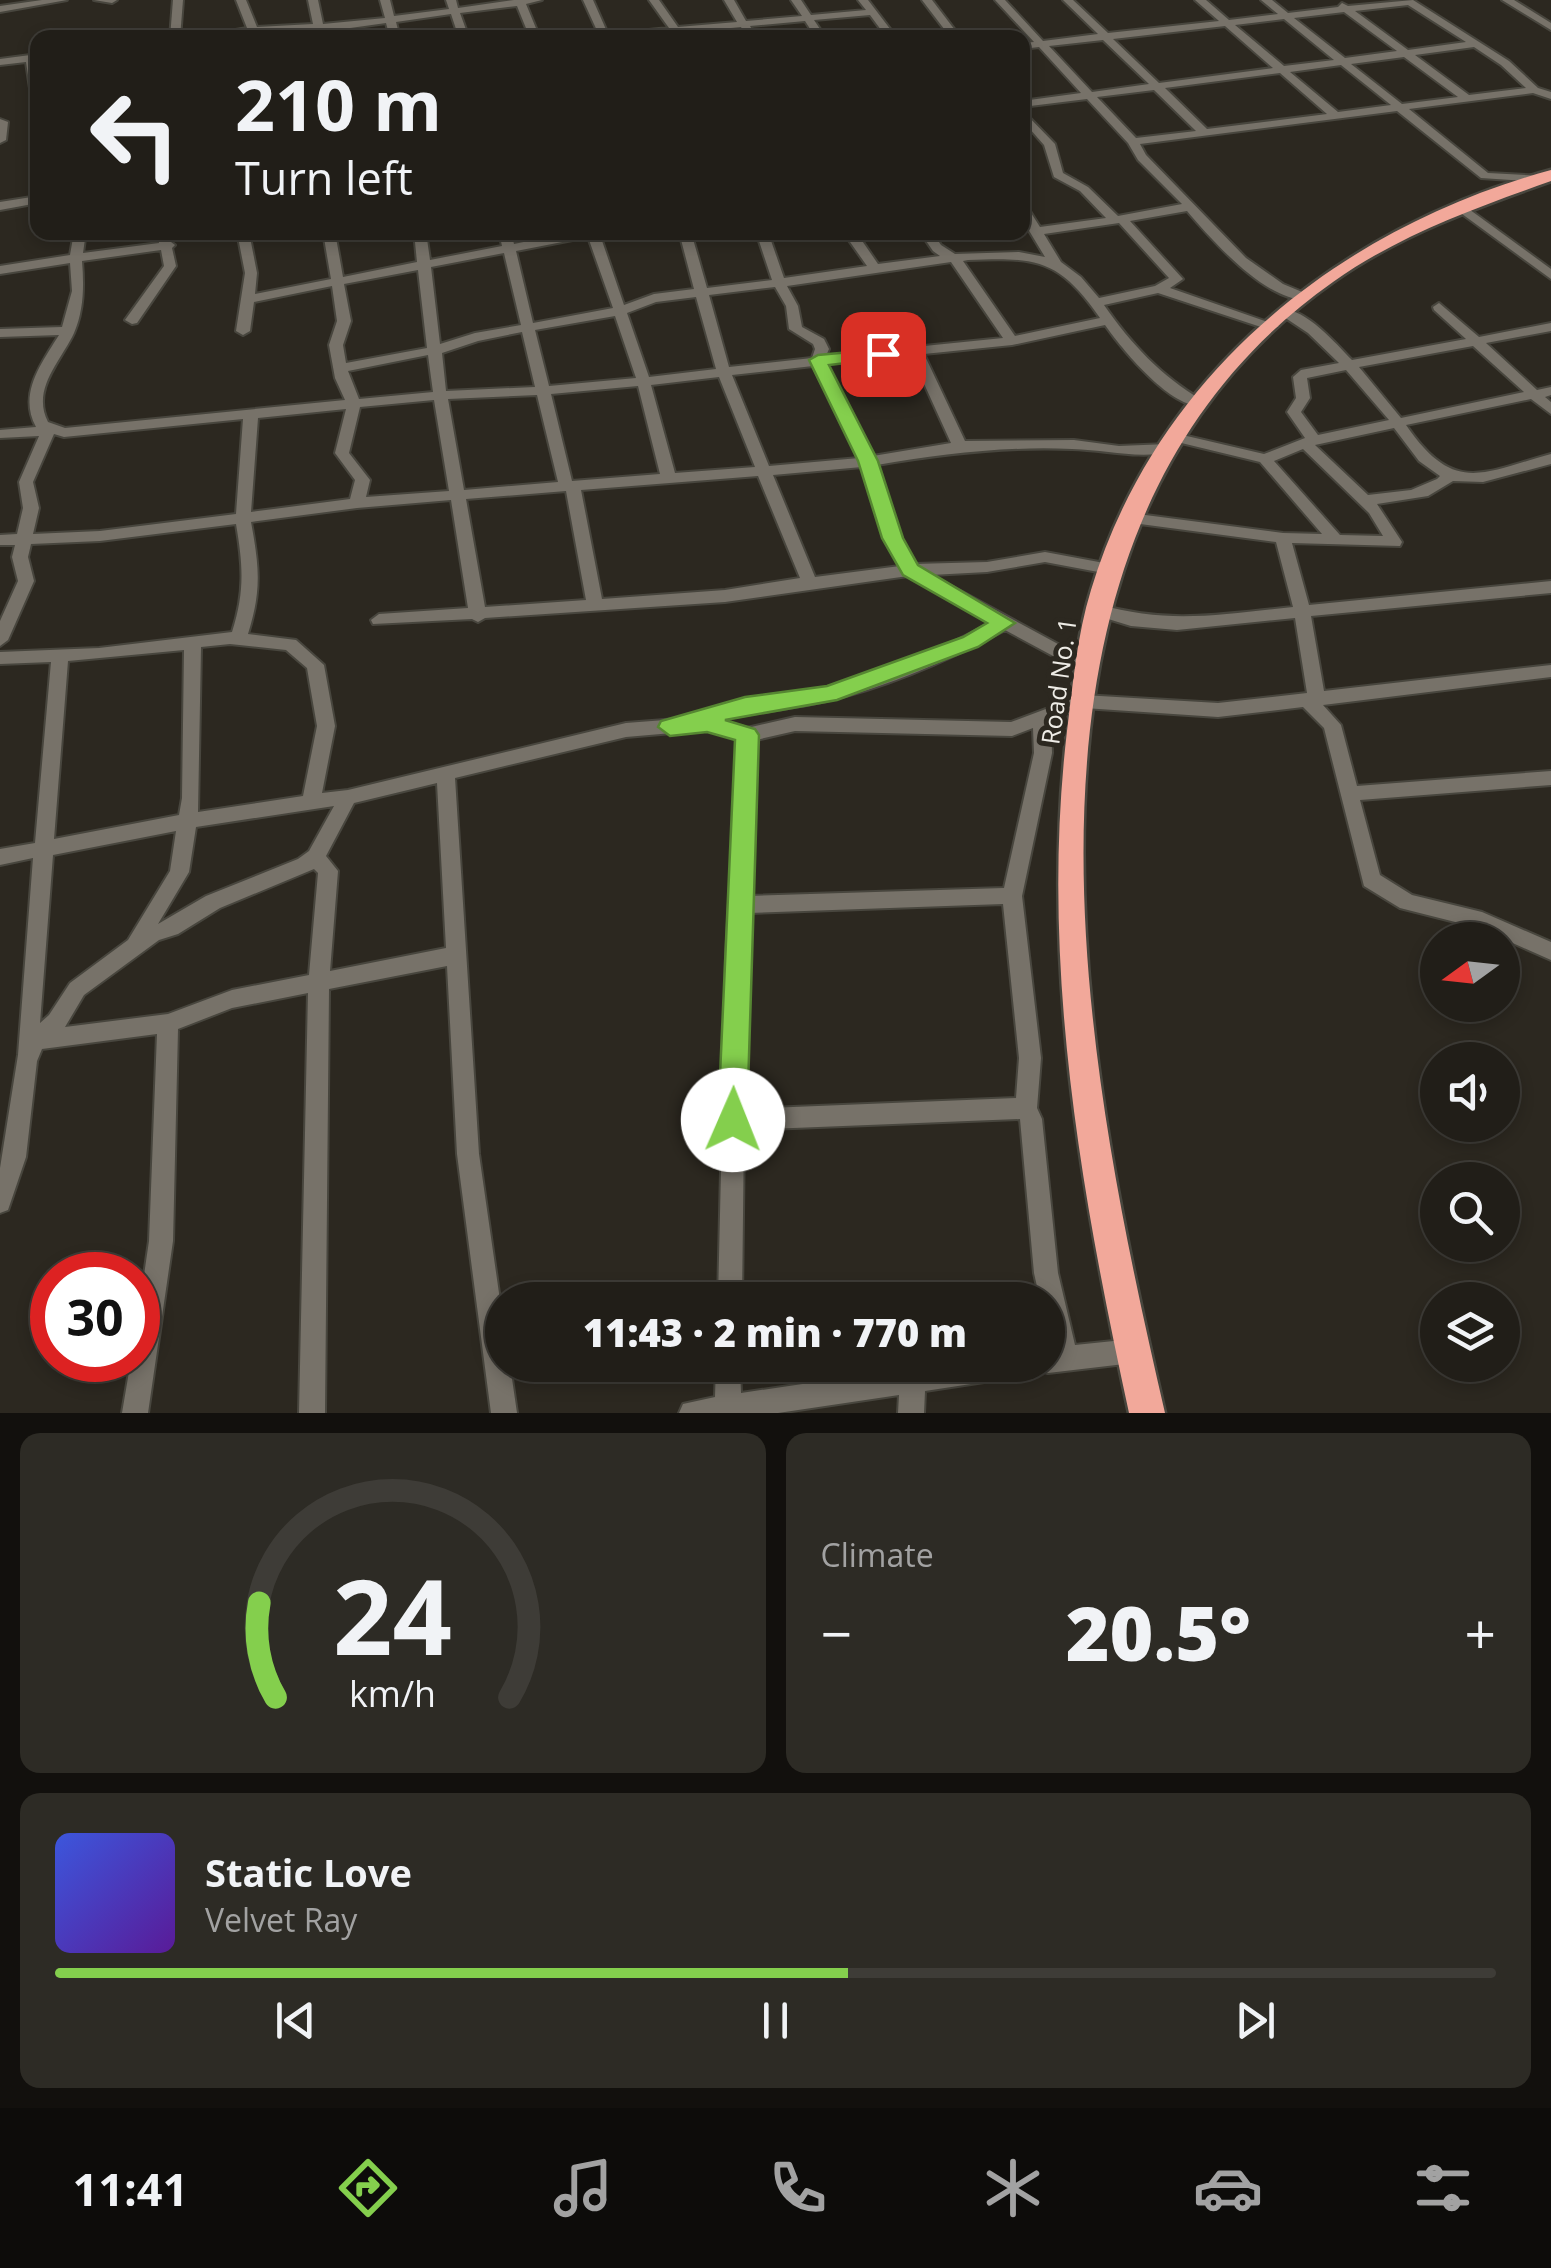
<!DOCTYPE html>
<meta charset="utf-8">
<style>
:root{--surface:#211e18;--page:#2d2b25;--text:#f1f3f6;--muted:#a2a2a2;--line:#3e3c37;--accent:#84cf4d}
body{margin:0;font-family:"Open Sans",sans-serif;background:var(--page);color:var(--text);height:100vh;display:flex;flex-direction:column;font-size:38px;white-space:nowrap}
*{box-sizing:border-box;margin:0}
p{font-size:32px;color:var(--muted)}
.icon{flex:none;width:55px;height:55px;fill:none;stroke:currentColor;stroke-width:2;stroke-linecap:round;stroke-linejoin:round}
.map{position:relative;height:1413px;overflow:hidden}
.panel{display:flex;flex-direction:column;gap:20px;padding:20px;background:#12100d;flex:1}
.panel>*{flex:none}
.hud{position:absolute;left:30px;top:30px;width:1000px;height:210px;border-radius:20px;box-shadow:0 5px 15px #0003,0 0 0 2px var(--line);background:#211e18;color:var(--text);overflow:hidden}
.needle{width:65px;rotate:255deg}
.tools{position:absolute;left:1420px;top:922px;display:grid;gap:20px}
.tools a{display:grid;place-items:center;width:100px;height:100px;border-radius:50%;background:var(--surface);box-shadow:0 5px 15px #0003,0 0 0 2px var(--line);font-size:50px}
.speed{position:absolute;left:30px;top:1252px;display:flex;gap:20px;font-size:50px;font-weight:700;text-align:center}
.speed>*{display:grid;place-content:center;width:130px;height:130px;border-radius:50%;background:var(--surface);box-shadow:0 5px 15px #0003,0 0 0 2px var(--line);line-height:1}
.speed .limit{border:15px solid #d22;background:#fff;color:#111}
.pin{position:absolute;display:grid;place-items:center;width:85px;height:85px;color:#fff;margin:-42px;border-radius:20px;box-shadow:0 5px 15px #0006}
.me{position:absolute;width:110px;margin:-55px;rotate:1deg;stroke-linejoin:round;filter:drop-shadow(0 0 8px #0008)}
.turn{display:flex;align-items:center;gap:35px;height:210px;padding:0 40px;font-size:45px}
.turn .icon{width:130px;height:130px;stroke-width:2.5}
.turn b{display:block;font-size:70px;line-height:85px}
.big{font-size:75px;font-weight:800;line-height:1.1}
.panel .widget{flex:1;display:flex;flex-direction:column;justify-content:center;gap:15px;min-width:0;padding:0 35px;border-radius:20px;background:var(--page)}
.panel .dial{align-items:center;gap:0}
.dial svg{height:260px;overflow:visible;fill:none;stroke:var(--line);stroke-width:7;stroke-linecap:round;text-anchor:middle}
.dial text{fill:var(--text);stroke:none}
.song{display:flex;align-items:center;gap:30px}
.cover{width:120px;height:120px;border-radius:15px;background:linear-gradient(135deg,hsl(230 70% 55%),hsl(270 70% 35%))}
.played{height:10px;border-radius:5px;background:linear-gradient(90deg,var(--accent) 55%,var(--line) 55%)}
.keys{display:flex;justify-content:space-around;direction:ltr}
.heat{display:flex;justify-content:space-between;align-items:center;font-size:55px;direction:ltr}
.panel .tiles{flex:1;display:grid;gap:20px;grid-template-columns:1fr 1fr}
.widget:last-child{grid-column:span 2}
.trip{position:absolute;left:485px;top:1282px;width:580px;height:100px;border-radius:50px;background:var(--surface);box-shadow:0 5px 15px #0003,0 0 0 2px var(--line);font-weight:800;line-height:100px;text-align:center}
.dock{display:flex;height:160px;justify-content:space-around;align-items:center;background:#0d0c0a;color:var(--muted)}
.dock .icon{width:70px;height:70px}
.dock .on{color:var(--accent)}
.dock b{font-size:45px;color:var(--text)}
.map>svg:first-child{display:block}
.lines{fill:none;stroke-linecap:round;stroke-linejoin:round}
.minor-casing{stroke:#48463e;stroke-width:4}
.highway-casing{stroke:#48463e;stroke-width:5}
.minor{fill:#777269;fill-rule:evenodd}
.highway{fill:#f2a89a;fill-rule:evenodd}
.route{fill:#84cf4d;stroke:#568732;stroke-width:2.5}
.labels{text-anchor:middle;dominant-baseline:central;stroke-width:10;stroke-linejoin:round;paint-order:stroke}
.street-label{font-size:25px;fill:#eeece6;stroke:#2c2820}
</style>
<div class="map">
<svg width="1551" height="1413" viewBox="0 0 1551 1413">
<rect width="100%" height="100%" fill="#2c2820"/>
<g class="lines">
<g class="minor-casing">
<g id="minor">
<polygon points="42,0 67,0 0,12 0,6"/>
<polygon points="94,0 117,0 112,3"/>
<polygon points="173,0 183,0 180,38 170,38"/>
<polygon points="236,0 246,0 257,27 313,24 308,0 318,0 323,24 385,18 380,0 390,0 394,16 449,9 446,0 456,0 458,8 514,0 542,0 526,4 540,38 530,38 517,6 460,13 469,38 459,38 451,14 396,22 400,38 390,38 386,23 336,30 278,30 221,38 190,38 247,28"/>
<polygon points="583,0 593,0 608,34 669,28 649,0 659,0 678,27 737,22 724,0 734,0 746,21 802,16 791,0 801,0 811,15 866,10 858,0 868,0 897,38 887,38 870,15 814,20 826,38 816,38 805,21 750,26 757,38 747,38 741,27 682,33 685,38 675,38 673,34 588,38 599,35"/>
<polygon points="922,0 932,0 961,38 951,38"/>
<path d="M995,0h10l38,41 55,-7 -35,-34h10l35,33 111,-12 -24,-21h11l23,20 49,-6 -17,-14h11l16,13 50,-6 4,-4 6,3 65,-6 96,61 29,27 13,4v7l-18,-6 -124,16 79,64 54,3 6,3 -6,3 -61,-4 -84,-67 -257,33 6,11 100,103 37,26 24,10v6c-42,1 -95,-60 -120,-89l-57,10 53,58 -13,9 109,38 -7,4 -5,-1 -109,-36 -54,12c27,39 57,71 98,95v6c-32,2 -80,-57 -97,-81l-93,20 -88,9 41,87 109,-1 45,6 49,-2 7,5 -2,3c-38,7 -65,-2 -101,-3 -66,-3 -131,5 -195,16l23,73 15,26 72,-2 58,-10 70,13 2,4 -8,5 -64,-12 -58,10 -56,3 162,88 3,4 -3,4h-12l-76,-41c-56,30 -116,57 -179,71 -35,8 -71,11 -106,19l27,8 48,-11 216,5 72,-27 135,8 89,-10 -12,-75 -118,12 -46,-4 -39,-12 -2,-4 8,-6c71,21 124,10 195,3l-17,-65 -151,-20 -3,-4 3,-4 5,-1 153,20 39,1 -62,-72 -91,-22 -2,-3 7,-4 90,21 41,-16 -18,-26 9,-14 -3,-21 8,-7 38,-7 -31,-30 -27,-18v-6c26,0 54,34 71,51l114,-21 -32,-29 -1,-3 6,-4 40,34 72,-14v8l-65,12 51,47 14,-3v8l-6,2 6,5v12l-20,-15 -125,26c48,70 76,48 145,29v10l-68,18 -30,-1 -25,15 -51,8 25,38 -2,4 -108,-3 17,62 242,-24v12l-240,23 13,75 227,-26v12l-228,28 18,20 16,61 194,-15v14l-191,15 20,75 32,20 70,17 69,30v18l-72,-32 -79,-20 -36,-22 -40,-158 -21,-21 -85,10 -134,-9 -33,13 1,32 -30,143 19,162 -4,50 5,11 16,154 17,72 58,-6 9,3 3,9 -3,9 -9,3 -85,10 -9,-3 -2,-5h11v-16l3,-1 -3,-16v-32h-8l-6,-27 -14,-154 -276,11 -2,170h-24l8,-343 12,-218 -31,-9 -81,7 -171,41 24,376 23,160v51h8l7,48h-26l-34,-259 -10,-188 -118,23 -4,424h-26l9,-420 -76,15 -54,21 -5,212 -25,172h-26l9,-53h7v-44l11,-75 8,-207 -115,15 -5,12 -11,96 -18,53 -8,3v-45l18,-113 15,-197 -33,7v-16l35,-6 16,-181 -51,2v-12l99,-4 133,-16c13,-40 11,-67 4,-108l-136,17 -69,3 -3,13 6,24 -26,59 -8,6v-25l18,-40 -6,-24 3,-12h-15v-10l17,-1 6,-26 -4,-26 20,-46 -39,2v-8l36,-3c-18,-33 5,-63 23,-92l-59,2v-8l62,-2 10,-36 -2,-28 -70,11v-8l70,-11 4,-23h12l-3,21 76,-10 -2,-11h12l2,10 4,3 -3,3 4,18 -39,57 -5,1 -7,-4 39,-54 -3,-16 -79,11c2,24 2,49 -8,72 -13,28 -43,56 -26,89l17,6 280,-28 -10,-22 -6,-33 8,-24 -5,-35 -78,16 -4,29 -7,4 -7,-4 9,-58 -8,-41h12l8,41 -2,21 76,-15 -8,-47h12l8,45 74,-15 -3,-30h12l4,28 72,-14 -3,-14h12l3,12 58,-12h27l25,73 30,-11 40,-5 -15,-57h12l16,56 65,-8 -16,-48h12l16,46 83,-12 -24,-34h13l22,32 62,-8 -7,-5 -13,-19h12l9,13 14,9 64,-2 26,5 -23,-38v-14h4l14,22 66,-9 -26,-27 -26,-14 -10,-32 -22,-25v-10l33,34 8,29 25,14 30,29 64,-12 -44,-44 -10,-17 -41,-44 -65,8v-6l59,-8 -42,-46 -17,2v-6l12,-1zM1408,5l58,37 -58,8 -53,-39zM1344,12l53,39 -52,7 -51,-40zM1284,19l50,41 -50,6 -49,-41zM1225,26l48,42 -114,15 -46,-44zM1103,40l46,44 -57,8 -43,-46zM1474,47l27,18 25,23 -57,7 -54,-40zM1404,57l54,40 -56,7 -51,-40zM1341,65l50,40 -53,7 -48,-40zM1280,73l47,41 -120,15 -42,-41zM1154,90l42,41 -60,7 -39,-41zM1119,223l50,55 -14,8 -56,12 -18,-21 -20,-15 -17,-28zM588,237l25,71 -80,15 -17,-72zM504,253l17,72 -46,8 -35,11 -9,-77zM968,260c69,-3 91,-1 132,58l-85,18 -52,-75zM951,262l52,76 -177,18 3,-7 -5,-10 -22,-12 -4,-21 -11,-20zM418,270l9,78 -81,15 -3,-18 8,-24 -7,-37zM775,287l11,19 3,23 24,15 2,5 -3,9 -83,9 -20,-72zM696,297l20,72 -67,8 -22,-64 29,-11zM615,316l21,62 -87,8 -14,-56zM522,332l13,55 -89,4 -4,-38 36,-12zM1473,346l51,46 -123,26 -42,-51zM428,355l5,37 -74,7 -11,-28zM911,355l40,88 -78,13 -47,-92zM813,366l46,92 -90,8 -37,-91zM1346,370l43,50 -71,15 -17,-23 9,-14 -3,-20zM719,377l36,90 -80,6 -24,-88zM638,386l22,88 -88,7 -21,-87zM537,395l21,87 -94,8 -16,-91zM434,400l15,91 -83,6 4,-17 -21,-27 11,-46zM346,409l-11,44 20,27 -5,19 -99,13 7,-94zM243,419l-7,95 -136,17 -67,3 6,-26 -6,-26 21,-48 10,3zM1394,428l25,33 21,15 -3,3 -26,11 -43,5 -53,-50zM1303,449l66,64 14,23 -43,-1 -66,-74zM862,467l22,71 16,28 -85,11 -42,-102zM758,476l42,102 -75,12 -123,9 -21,-109zM566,491l20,109 -101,7 -19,-108zM451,500l17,108 -89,6 -8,6 2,4 99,-5 6,3 7,-4 240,-16 183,-26 84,46c-51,28 -107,53 -164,66 -45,10 -91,13 -135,26l-2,4 -65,5 -278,67 -26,3 13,-67 -11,-61 -28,-25 -48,-6c14,-45 11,-68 3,-112l106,-14zM230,644l56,6 21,18 10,58 -14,70 -105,16 3,-165zM184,650l-2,148 -3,17 -125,24 14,-178zM1033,728l1,25 -30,135 -255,8 7,-156 39,-9 217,5zM437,783l9,165 -116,23 8,-100 -12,-15 28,-53zM334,806l-25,45 -11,8 -92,37 -48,28 31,-52 7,-45zM176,831l-6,40 -42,69 -58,43 -21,32 -9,8 13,-168zM314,869l4,4 -9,102 -77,15 -64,24 -103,13 19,-32 75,-55 19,-6 42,-26zM1003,904l16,154 -3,40 -272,11 4,-196z"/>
<polygon points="1502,0 1514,0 1551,23 1551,30"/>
<polygon points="38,54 35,60 38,111 33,108 26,62 0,65 0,59"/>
<polygon points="0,119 8,122 6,140 0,143"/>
<polygon points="38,196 38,203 0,210 0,202"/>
<polygon points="1462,204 1551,269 1551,279 1458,211 1456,208"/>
<polygon points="716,1365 740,1365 741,1393 904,1369 913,1365 1029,1365 1026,1374 1017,1377 925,1391 924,1413 898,1413 899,1395 778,1413 679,1413 683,1404 715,1397"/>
</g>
</g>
<g class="highway-casing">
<path id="highway" d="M1551,170v11c-76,27 -152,54 -218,101 -356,251 -251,772 -168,1131h-36c-49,-225 -89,-452 -62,-682 6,-47 10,-96 24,-141 65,-216 248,-362 460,-420z"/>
</g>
<use href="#minor" class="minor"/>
<use href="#highway" class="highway"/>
</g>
<polygon class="route" points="883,349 889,351 889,358 829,365 878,461 903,538 918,565 1015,623 978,647 837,700 725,720 755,729 759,735 747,1120 743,1130 733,1134 723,1130 718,1120 735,740 707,732 670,736 658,727 661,721 745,697 827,686 963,637 987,623 903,575 882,538 858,461 809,360 818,355"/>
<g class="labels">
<g class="street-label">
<text transform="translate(1058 681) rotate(-82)">Road No. 1</text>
</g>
</g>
</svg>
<div class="tools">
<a><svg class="needle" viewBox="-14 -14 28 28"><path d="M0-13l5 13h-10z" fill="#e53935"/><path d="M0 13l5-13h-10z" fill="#a2a2a2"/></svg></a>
<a><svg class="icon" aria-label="sound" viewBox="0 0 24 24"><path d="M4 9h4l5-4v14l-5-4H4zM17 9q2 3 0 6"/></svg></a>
<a><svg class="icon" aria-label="search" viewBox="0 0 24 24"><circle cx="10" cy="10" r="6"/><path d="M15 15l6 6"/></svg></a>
<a><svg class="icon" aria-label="layers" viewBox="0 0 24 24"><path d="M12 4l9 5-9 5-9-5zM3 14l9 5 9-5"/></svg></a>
</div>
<div class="speed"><div class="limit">30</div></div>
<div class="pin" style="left:883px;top:354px;background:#d93025"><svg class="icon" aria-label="arrive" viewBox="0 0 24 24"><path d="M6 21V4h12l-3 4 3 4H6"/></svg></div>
<svg class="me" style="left:733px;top:1120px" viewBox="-20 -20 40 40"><circle r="19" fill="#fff"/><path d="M0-13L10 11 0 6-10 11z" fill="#84cf4d"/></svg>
<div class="trip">11:43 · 2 min · 770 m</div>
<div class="hud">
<div class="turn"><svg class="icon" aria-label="left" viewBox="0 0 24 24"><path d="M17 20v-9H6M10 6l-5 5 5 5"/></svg><div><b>210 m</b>Turn left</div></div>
</div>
</div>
<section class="panel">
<div class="tiles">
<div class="widget dial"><svg viewBox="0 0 100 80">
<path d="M14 69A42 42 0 1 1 86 69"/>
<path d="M14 69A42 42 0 0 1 9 40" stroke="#84cf4d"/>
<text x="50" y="56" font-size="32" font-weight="700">24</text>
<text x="50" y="72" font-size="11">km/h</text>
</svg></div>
<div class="widget"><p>Climate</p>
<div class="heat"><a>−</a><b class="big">20.5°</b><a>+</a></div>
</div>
<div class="widget">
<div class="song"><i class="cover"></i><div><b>Static Love</b><p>Velvet Ray</p></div></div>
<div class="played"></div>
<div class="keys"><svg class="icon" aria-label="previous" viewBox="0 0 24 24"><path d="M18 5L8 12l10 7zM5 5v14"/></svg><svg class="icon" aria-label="pause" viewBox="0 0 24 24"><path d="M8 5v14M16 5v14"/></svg><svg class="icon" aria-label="next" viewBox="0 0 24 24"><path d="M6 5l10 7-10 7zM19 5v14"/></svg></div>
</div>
</div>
</section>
<nav class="dock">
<b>11:41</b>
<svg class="icon on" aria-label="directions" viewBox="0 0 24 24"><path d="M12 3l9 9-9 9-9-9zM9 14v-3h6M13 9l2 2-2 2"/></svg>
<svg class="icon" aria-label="music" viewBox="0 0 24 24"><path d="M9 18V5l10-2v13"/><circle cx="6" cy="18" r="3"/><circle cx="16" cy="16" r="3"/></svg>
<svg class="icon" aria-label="phone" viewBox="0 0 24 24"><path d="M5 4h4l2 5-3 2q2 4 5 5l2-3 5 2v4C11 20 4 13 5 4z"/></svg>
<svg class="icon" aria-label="climate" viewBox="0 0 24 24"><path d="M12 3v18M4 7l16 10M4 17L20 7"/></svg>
<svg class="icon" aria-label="car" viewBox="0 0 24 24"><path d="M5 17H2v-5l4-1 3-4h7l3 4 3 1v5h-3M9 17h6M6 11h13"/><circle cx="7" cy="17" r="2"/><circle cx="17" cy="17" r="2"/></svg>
<svg class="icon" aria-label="filters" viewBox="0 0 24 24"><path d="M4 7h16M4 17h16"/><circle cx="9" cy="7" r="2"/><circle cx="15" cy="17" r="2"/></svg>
</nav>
